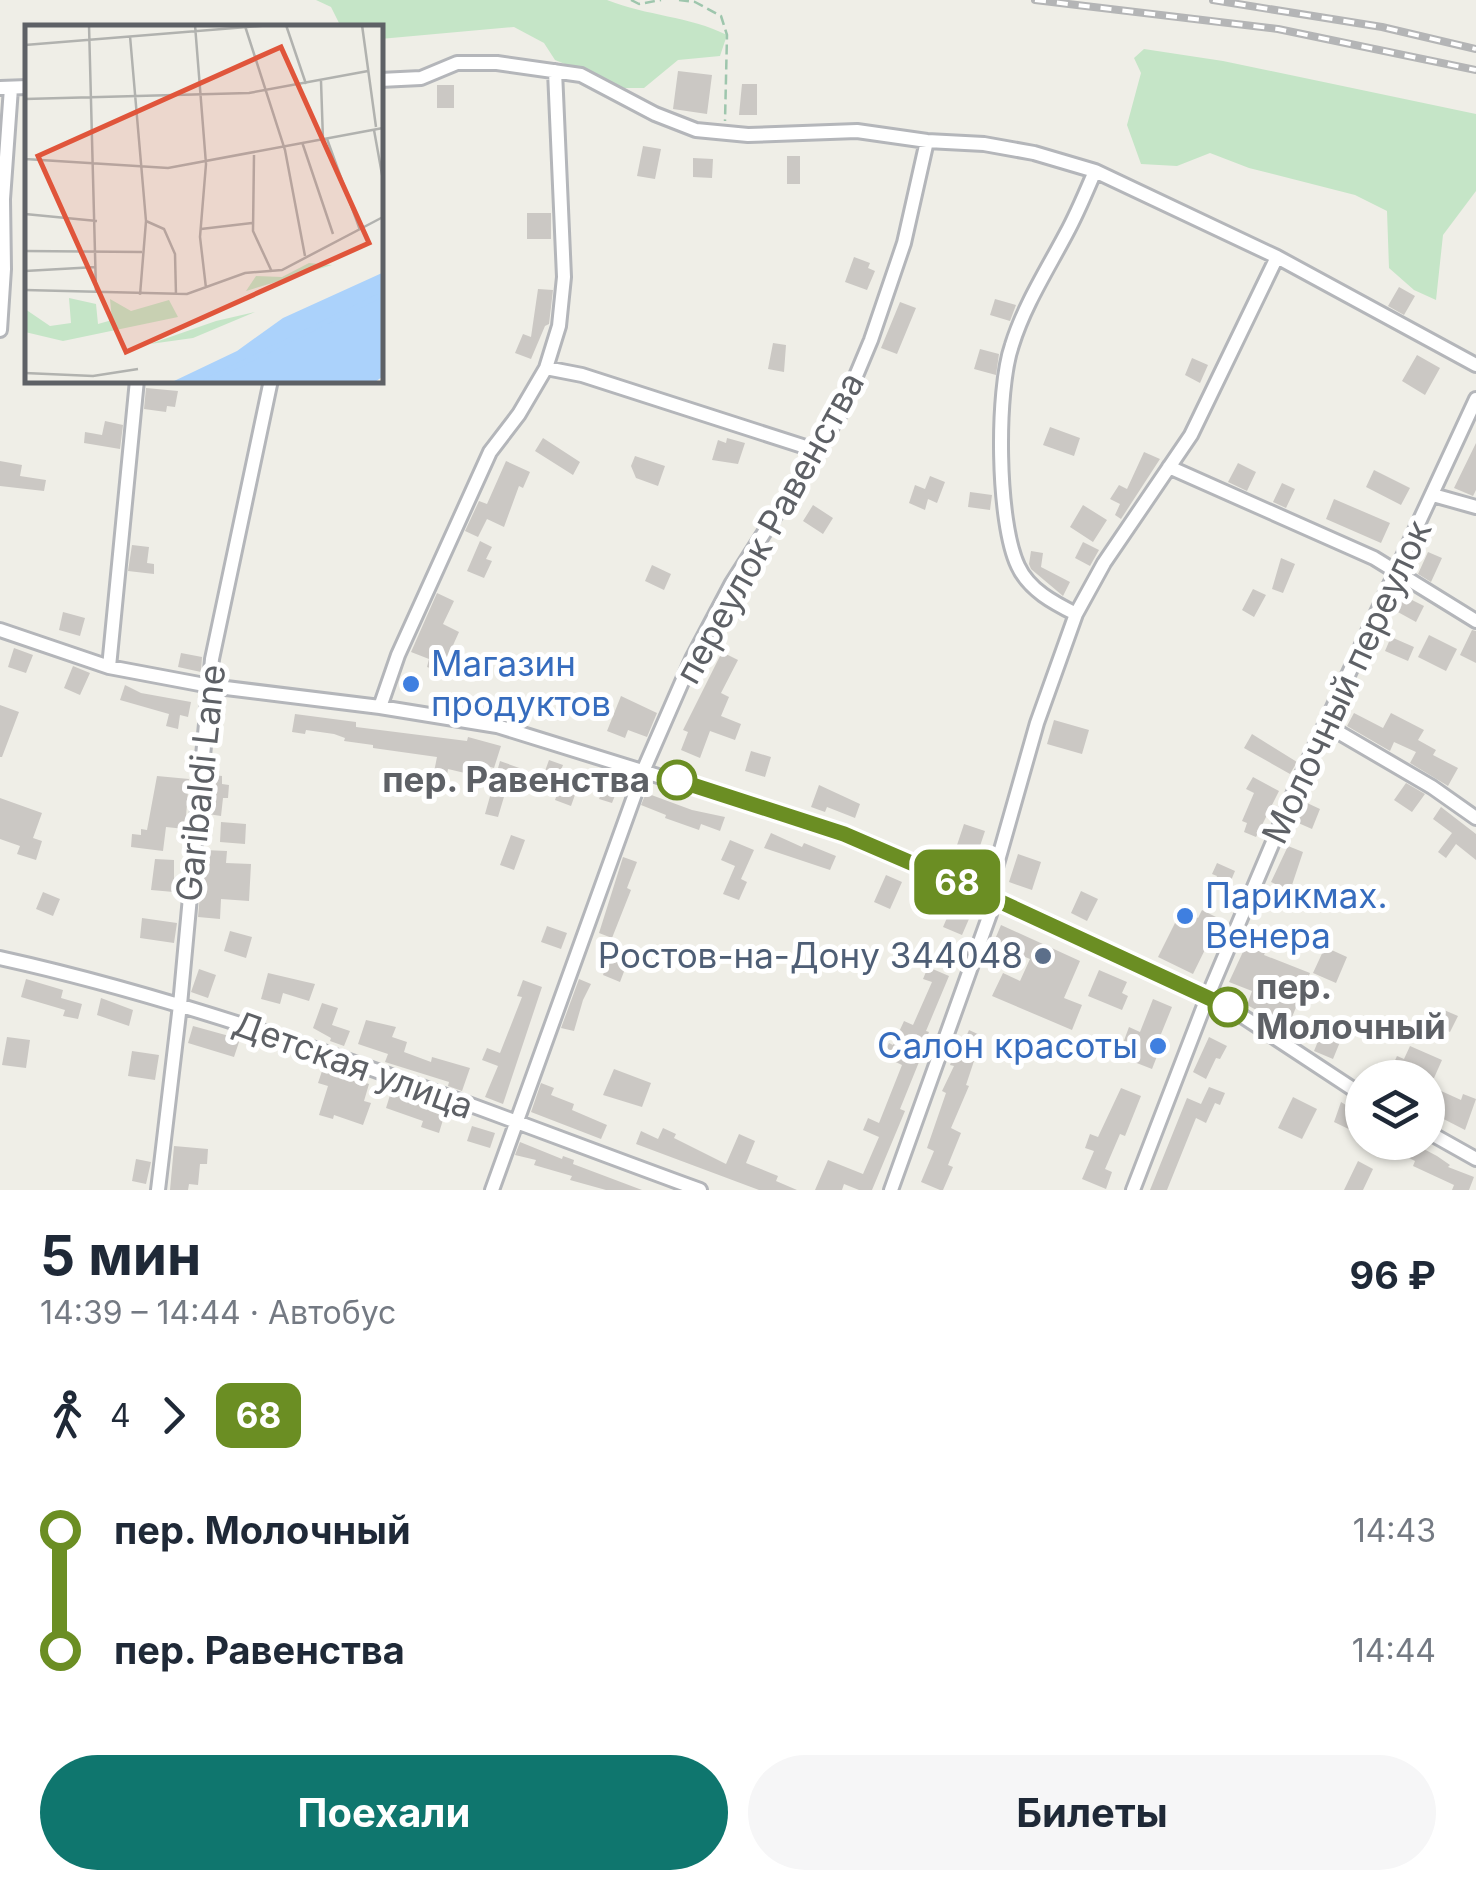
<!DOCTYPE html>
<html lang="ru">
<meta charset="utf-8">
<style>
body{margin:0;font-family:Inter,sans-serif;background:#f6f6f7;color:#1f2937;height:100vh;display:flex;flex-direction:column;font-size:38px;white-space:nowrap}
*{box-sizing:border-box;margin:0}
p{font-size:32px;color:#747a83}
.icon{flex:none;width:55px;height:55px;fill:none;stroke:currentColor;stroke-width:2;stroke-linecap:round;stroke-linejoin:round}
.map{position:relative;height:1190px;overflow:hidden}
.details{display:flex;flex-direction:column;background:#fff;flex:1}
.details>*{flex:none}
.badge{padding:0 20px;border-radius:15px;font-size:35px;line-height:65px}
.fabs{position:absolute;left:1345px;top:1060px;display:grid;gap:20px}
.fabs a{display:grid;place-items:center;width:100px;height:100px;border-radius:50%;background:#fff;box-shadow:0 2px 8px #0004;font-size:50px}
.map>.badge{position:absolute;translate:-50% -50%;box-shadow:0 0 0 5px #fff}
.legs{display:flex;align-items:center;gap:15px;height:110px;padding:0 40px;font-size:32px}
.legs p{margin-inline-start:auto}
.overview{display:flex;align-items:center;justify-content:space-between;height:170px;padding:0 40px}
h1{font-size:55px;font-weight:700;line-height:75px}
.primary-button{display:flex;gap:20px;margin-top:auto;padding:20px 40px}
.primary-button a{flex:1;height:115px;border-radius:60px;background:#0f766e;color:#fff;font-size:40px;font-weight:700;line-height:115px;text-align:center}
.primary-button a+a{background:#f6f6f7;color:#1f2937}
ul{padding:0 40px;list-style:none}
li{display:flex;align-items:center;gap:35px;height:120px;font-size:38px}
li i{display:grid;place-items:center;width:15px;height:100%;margin:0 12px;background:currentColor}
li i::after{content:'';width:25px;height:25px;margin:-12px;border:8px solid;border-radius:50%;background:#fff}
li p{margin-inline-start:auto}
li:first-child i{background:linear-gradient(#0000 50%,currentColor 0)}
li:last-child i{background:linear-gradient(currentColor 50%,#0000 0)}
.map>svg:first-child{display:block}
.green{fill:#c5e5c7}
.building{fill:#cbc8c4}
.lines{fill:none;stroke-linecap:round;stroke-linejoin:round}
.street-casing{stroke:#b4b6ba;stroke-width:18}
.path{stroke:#9ec6ad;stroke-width:2.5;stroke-dasharray:10 5;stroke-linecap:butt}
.street{stroke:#fff;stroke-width:12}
.rail-casing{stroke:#b4b5b6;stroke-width:8}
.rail{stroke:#fff;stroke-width:4;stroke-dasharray:11;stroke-linecap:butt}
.line-1-casing{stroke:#fff;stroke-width:22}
.line-1{stroke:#6b8e23;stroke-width:15}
.shop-dot{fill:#3f7fe0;stroke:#fff;stroke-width:4}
.stop-1-dot{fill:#fff;stroke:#6b8e23;stroke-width:5}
.service-dot{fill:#5c6f8a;stroke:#fff;stroke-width:4}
.labels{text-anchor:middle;stroke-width:10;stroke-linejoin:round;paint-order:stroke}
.street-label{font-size:35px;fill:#5e6166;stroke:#fff}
.shop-label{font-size:35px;fill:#366cbe;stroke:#fff;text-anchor:start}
.stop-label{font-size:35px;font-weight:bold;fill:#5e6166;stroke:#fff;text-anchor:end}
.service-label{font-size:35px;fill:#4e5e75;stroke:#fff;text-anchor:end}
.inset-river{fill:none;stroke:#abd2fb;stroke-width:5}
.inset-road{fill:none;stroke:#b1b2af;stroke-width:2.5}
.view{fill:#e0553b;fill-opacity:0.15;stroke:#e0553b;stroke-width:5}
.inset-edge{fill:none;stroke:#5e6166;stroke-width:5}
</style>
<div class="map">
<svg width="1476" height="1190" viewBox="0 0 1476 1190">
<rect width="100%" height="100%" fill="#efeee7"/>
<!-- green -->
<path class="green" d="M316,0h291c40,16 82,16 120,35l-7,21 -42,4 -34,28h-20l-69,-28 -11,-17 -30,-16 -134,12v-11l-39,-1 -10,-20z
M1144,49l79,12 253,53v77l-33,44 -7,65 -22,-10 -25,-22 -2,-57 -32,-16 -106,-27 -39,-15 -33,13 -36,-2 -14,-39 14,-52 -7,-15z"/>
<!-- building -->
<path class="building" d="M678,71l34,4 -5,39 -34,-5z
M742,84h15v31h-18z
M437,85h17v23h-17z
M643,146l18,3 -6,30 -18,-3z
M787,156h13v28h-13z
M693,158l20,1 -1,19 -19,-1z
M527,213h24v26h-24z
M854,257l16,6 -2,5 7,3 -8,19 -22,-8z
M1399,287l16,9 -11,19 -16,-9z
M538,289l15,1 -4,34 -4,2 -14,33 -16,-6 8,-19 8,3z
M995,299l21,6 -6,16 -20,-6z
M900,302l16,6 -19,46 -16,-6z
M773,343l13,2 -2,27 -16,-3z
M980,349l19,5 -3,21 -22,-6z
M1417,355l23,13 -15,27 -23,-14z
M1192,358l16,7 -8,18 -15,-8z
M146,388l32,3 -3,16 -8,-1 -1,6 -22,-3z
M105,421l18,4 -3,24 -36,-6 1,-11 17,3z
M1050,427l30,11 -6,18 -31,-11z
M543,438l37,24 -7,13 -38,-24z
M727,438l18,5 -7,21 -26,-4 6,-20 8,3z
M1476,443v47l-3,6 -19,-8z
M1144,452l16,7 -39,60 -6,-4 5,-11 -10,-5 9,-14 8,4z
M635,456l30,10 -7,20 -22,-8 -5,-12z
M0,461l22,4 -2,11 26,4 -2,11 -44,-5z
M506,461l24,11 -7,16 -4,-2 -15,41 -17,-8 -9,18 -13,-6 14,-30 8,3z
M1238,463l18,9 -9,19 -19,-9z
M1374,470l36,18 -9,17 -35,-18z
M930,476l15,6 -8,21 -9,-4 -3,11 -16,-7 6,-18 10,4z
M1282,483l13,6 -9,19 -13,-6z
M970,492l22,3 -2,15 -22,-3z
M1334,499l56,24 -9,20 -55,-24z
M813,505l20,13 -10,16 -20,-13z
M1083,505l24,15 -14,22 -23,-15z
M480,541l12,6 -6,12 6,2 -8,17 -17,-7z
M1083,542l16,8 -9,16 -15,-8z
M132,545l17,2 -2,16 7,1v10l-26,-3z
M1031,551l12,2 -2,14 29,15 -7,14 -32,-27 -2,-5z
M1428,552l14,6 -11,24 -13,-8z
M1281,558l14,6 -12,29 -11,-4z
M652,565l19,9 -7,16 -19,-9z
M1253,589l13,6 -12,22 -12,-7z
M437,593l17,8 -11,23 16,8 -18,40 -14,-5 2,-8 -18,-7z
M1404,596l20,10 -8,16 -20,-11z
M63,612l22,6 -5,18 -21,-6z
M1472,630l4,1v32l-16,-8z
M1429,635l28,14 -11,22 -28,-14z
M1391,637l23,10 -6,14 -23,-10z
M14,648l19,7 -7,18 -18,-6z
M722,652l16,8 -17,33 8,4 -8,19 20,8 -6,16 -25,-9 -10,27 -19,-8 7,-18 -5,-2z
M181,653l21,4 -1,15 -23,-5z
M73,666l17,7 -10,22 -16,-7z
M125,685l16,8 50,9 -3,15 -8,-2 -2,14 -12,-3 3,-12 -49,-14z
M621,696l36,17 -10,24 -19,-7 -3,8 -18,-7z
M0,705l19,7 -17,45h-2z
M1354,713l29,15 8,-15 33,17 -6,10 18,10 -3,5 25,13 -10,18 -38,-23 6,-11 -22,-10 -4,9 -43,-25z
M295,714l61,8v5l111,14 1,-4 33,9 -7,22 -22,-6 -3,12 -21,-5 -1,6 -13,-3 3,-15 -64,-9v-3l-29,-4 1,-3 -11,-4 -28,-4 -1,4 -13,-2z
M1054,720l35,10 -7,24 -35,-10z
M1252,734l45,28 -7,12 -46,-26z
M751,751l20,6 -6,20 -20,-6z
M549,760l14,5 -2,5 20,8 -10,28 -16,-6 4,-11 -18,-7z
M500,761l25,9 -5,14 -11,-4 -11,37 -13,-3z
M213,775l9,1v8l7,1 -1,13h-5l-2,18 -13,-2z
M157,776l32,3 -4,50 -19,-2 -3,24 -32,-4 1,-13 9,1v-6l6,1z
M601,776l19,7 -8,20 -13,-4 3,-7 -7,-2z
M1253,777l26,14 -23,46 -12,-5 3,-9 -5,-2 12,-28 -8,-4z
M1406,783l19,11 -13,18 -18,-12z
M819,785l41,19 -5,14 -28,-11 -2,5 -14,-5z
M646,793l46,17 33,7 -5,14 -19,-7 -2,6 -34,-12 1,-3 -25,-10z
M0,798l42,15 -9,25 9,3 -6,19 -19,-6 3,-8 -20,-7z
M1305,802l15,7 -8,20 -16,-7z
M1441,807l35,27v26l-20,-16 -10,14 -8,-6 14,-19 -19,-14z
M221,822l25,2 -1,20 -25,-2z
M964,824l21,7 -8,24 -21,-7z
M771,833l31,14 2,-4 32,13 -6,14 -66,-22z
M511,835l14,5 -11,30 -14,-5z
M730,840l24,10 -13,29 6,3 -8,18 -16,-6 12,-28 -14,-6z
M1288,846l15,6 -13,39 -19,-9z
M204,850l23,1 -1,12 25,1 -2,37 -28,-2 -1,20 -22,-2z
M1018,854l23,8 -9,28 -23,-8z
M623,857l14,5 -10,26 4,2 -19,48 -13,-5z
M155,859l19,1v32l-23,-2z
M1217,863l18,8 -8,19 -13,-6 3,-8 -5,-2z
M886,875l16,7 -12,27 -16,-7z
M1081,891l17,8 -11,22 -16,-8z
M43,892l17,7 -7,17 -17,-7z
M953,904l19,8 -10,23 -19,-8z
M1182,909l16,9 4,-8 18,9 -27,55 -35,-17z
M142,918l35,5 -3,20 -34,-5z
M1001,925l79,36 -16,37 18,7 -10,25 -80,-34 11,-23 17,8 10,-22 -37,-15z
M547,926l20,7 -6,16 -20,-7z
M1254,928l18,8 -8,19 46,18 -22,54 -41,-22 5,-14 -23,-9z
M230,931l22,6 -6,21 -22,-7z
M1325,947l22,10 -11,26 -23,-10z
M610,955l18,6 -8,21 -17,-7z
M928,967l21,9 -23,55 3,1 -10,24 2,1 -21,52 5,2 -33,79h-13l-15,-6 -2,6h-27l13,-30 35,14 16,-37 -16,-7 5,-12 11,5 23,-58 -19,-9 6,-13 4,2 11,-24 9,4 19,-43 -9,-3z
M199,969l17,6 -8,23 -17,-6z
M1099,970l28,12 -5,11 6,3 -6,14 -34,-14z
M268,973l47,11 -6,17 -26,-8 -3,11 -19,-5z
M26,979l37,11 -2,8 21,6 -4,15 -15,-3 2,-6 -44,-13z
M579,979l12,5 -8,16 -9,31 -13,-3z
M523,980l19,7 -39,117 -18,-7 13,-31 -16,-6 5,-12 13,5 22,-56 -5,-1z
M101,998l32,12 -4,16 -32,-11z
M1153,999l19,8 -13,32 4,2 -11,28 -23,-9 4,-9 -11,-5 7,-19 11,5z
M322,1003l16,5 -6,17 18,6 -6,15 -14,-5 1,-3 -18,-10z
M1437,1007l21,9 -8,16 -20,-9z
M366,1020l30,7 -4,10 15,5 -3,10 27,10 1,-5 38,11 -8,23 -14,-5 1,-4 -64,-20 3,-8 -30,-10z
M193,1026l47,13 -6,18 -46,-14z
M969,1030l13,6 -10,24 2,1 -8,24 3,1 -18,42 10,5 -13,32 5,2 -10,23h-3l-19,-8 13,-31 -7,-3 19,-55 -4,-2 12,-25 -4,-1 4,-11 4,1z
M1321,1034l19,8 -7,17 -19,-8z
M7,1037l23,3 -4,28 -24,-3z
M1209,1037l18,9 -7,13 -4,-1 -10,21 -13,-7z
M1410,1046l32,14 -8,18h-64l7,-15 14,6 6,-13 7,3z
M132,1051l27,4 -4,25 -27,-4z
M323,1068l46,16 -5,17 7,2 -8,22 -29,-10 -1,4 -14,-4 9,-29 -10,-3z
M614,1069l37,14 -9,24 -39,-12z
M541,1083l13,5 -3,7 23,9 -2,6 35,15 -6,14 -70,-27z
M1428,1085l33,15 2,-6 13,5 -11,31 -37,-19z
M1209,1087l16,6 -5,12 -5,-2 -9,20 -10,-5 -29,72h-17l37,-92 14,6z
M1121,1088l20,8 -16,40 -5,-2 -15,35 7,3 -6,17 -24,-10 12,-28 -9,-3 5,-14 8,3z
M391,1092l54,21 -6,20 -18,-6 2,-6 -37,-13z
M1293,1097l24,12 -15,30 -24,-11z
M1341,1102l21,13 -3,19 -25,-12z
M472,1126l23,7 -5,15 -23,-7z
M663,1128l13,6 -2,4 52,26 13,-30 16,7 -9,22 32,13 -2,5 21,9h-38l-123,-46 5,-13 17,8z
M520,1142l42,17 1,-3 11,4 -1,4 69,26h-36l-36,-10 2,-4 -38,-11 2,-5 -21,-5z
M1377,1142h35l6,4 19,10 13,9 -2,2 26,10 -5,13h-17l2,-5 -41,-19 2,-5z
M174,1146l34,3 -1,15h-7l-2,21 -9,-1 -1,6h-18z
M136,1159l15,3 -5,22 -14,-3z
M1358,1161l15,8 -10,21h-19z"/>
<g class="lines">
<!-- street casing -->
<g class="street-casing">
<path id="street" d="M380,80l41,-2 36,-15h40l84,12 74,39 41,16 52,5 109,-4 70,10 57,3 50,9 61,18 182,86 199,108
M0,88l28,-1
M0,330l4,-61 -1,-70 8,-111
M546,368l36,7 236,76
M1169,467l205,91 102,63
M1433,495l43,12
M1076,614c-22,-11 -47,-24 -58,-48 -21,-44 -22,-175 -6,-221 12,-39 35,-75 54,-111 11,-20 20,-42 29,-63
M0,630l109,37 101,19 170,21 117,19 348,108 144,62 241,112 132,87
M109,667l28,-287
M380,707l18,-52 92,-203 29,-38 27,-46 13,-42 5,-49 -9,-206
M1326,725l106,62 44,31
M0,958c240,53 469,148 700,232
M1428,1132l48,27
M158,1190l22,-185 32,-346 59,-279
M492,1190l152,-421 48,-110 40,-76 108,-169 31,-74 33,-97 23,-102
M891,1190l99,-276 -1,-18 4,-18 44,-155 39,-109 28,-51 87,-128 86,-178
M1133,1190l74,-192 91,-215 178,-384"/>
</g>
<!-- path -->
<path class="path" d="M631,0l8,4 22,-4
M679,0l16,2 26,14 6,19 -2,86"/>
<!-- street -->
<use href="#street" class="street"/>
<!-- rail casing -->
<g class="rail-casing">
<path id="rail" d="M1035,0l243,29 198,41
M1213,0l169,27 94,22"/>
</g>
<!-- rail -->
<use href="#rail" class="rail"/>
</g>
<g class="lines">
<!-- line-1 casing -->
<g class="line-1-casing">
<path id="line-1" d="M677,780l167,54 144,62 240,111"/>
</g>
<!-- line-1 -->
<use href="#line-1" class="line-1"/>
</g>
<!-- markers -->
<g class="shop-dot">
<circle cx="411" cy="684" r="10"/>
<circle cx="1185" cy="916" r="10"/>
<circle cx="1158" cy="1046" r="10"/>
</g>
<g class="stop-1-dot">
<circle cx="677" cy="780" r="18"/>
<circle cx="1228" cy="1007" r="18"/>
</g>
<circle class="service-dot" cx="1043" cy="956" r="10"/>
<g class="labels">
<!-- street labels -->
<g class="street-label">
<text transform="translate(770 528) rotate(-61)" y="12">переулок Равенства</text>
<text transform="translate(1347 682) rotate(-65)" y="12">Молочный переулок</text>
<text transform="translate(201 783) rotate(-84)" y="12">Garibaldi Lane</text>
<text transform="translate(353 1065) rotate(20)" y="12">Детская улица</text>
</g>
<!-- shop labels -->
<g class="shop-label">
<text x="431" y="676">Магазин<tspan x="431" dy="40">продуктов</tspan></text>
<text x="1205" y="908">Парикмах.<tspan x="1205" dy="40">Венера</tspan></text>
<text x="1138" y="1058" text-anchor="end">Салон красоты</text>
</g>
<!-- stop labels -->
<g class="stop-label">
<text x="650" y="792">пер. Равенства</text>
<text x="1256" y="999" text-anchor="start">пер.<tspan x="1256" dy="40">Молочный</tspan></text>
</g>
<!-- service labels -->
<g class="service-label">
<text x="1023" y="968">Ростов-на-Дону 344048</text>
</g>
</g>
<!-- overview -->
<g transform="translate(25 25)">
<rect width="358" height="358" fill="#efeee7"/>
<path d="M284,238l23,2 -86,26 10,-15 26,1zM44,273l27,6 2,20 14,-4 -2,-21 21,12 38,-11 9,17 -115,24 -38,-9v-23l25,17 21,-3zM230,287l-62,26 -43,6 66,-23z" fill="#c5e5c7"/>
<path d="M357,248v104l-7,5h-203l65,-31 46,-33z" fill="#abd2fb"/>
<path class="inset-river" d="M179,357l179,-88"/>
<path class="inset-road" d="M64,0l7,266M170,0l11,139 -6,73 6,51M261,0l20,59M337,0l14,102M220,1l40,124 20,106M105,11l16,185 -6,74M0,20l246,-20M296,56l2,59M0,74l224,-6 119,-22M349,105l9,50M0,114v88M302,114l33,91M277,117l31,92M229,130l-1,76 19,41M0,134l143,9 215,-40M0,189l72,7M121,196l18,8 11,25 1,41M176,204l51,-6M0,226l117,1M0,246l71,-4M0,265l162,4 58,-21 37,-3 101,-53M0,348l68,3 45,-7"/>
<path class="view" d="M256,22l88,196 -243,109 -88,-196z"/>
<rect width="358" height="358" class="inset-edge"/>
</g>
</svg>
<div class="fabs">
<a><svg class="icon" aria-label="layers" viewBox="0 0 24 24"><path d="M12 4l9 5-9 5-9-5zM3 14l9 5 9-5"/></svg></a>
</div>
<b class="badge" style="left:957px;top:882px;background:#6b8e23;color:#fff">68</b>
</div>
<section class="details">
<div class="overview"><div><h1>5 мин</h1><p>14:39 – 14:44 · Автобус</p></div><b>96 ₽</b></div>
<div class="legs"><svg class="icon" aria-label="walk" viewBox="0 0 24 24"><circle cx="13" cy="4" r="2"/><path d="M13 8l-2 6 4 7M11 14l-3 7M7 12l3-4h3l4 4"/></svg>4<svg class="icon" aria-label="forward" viewBox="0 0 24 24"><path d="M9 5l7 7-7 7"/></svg><b class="badge" style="background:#6b8e23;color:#fff">68</b></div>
<ul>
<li><i style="color:#6b8e23"></i><b>пер. Молочный</b><p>14:43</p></li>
<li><i style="color:#6b8e23"></i><b>пер. Равенства</b><p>14:44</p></li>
</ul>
<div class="primary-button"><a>Поехали</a><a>Билеты</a></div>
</section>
